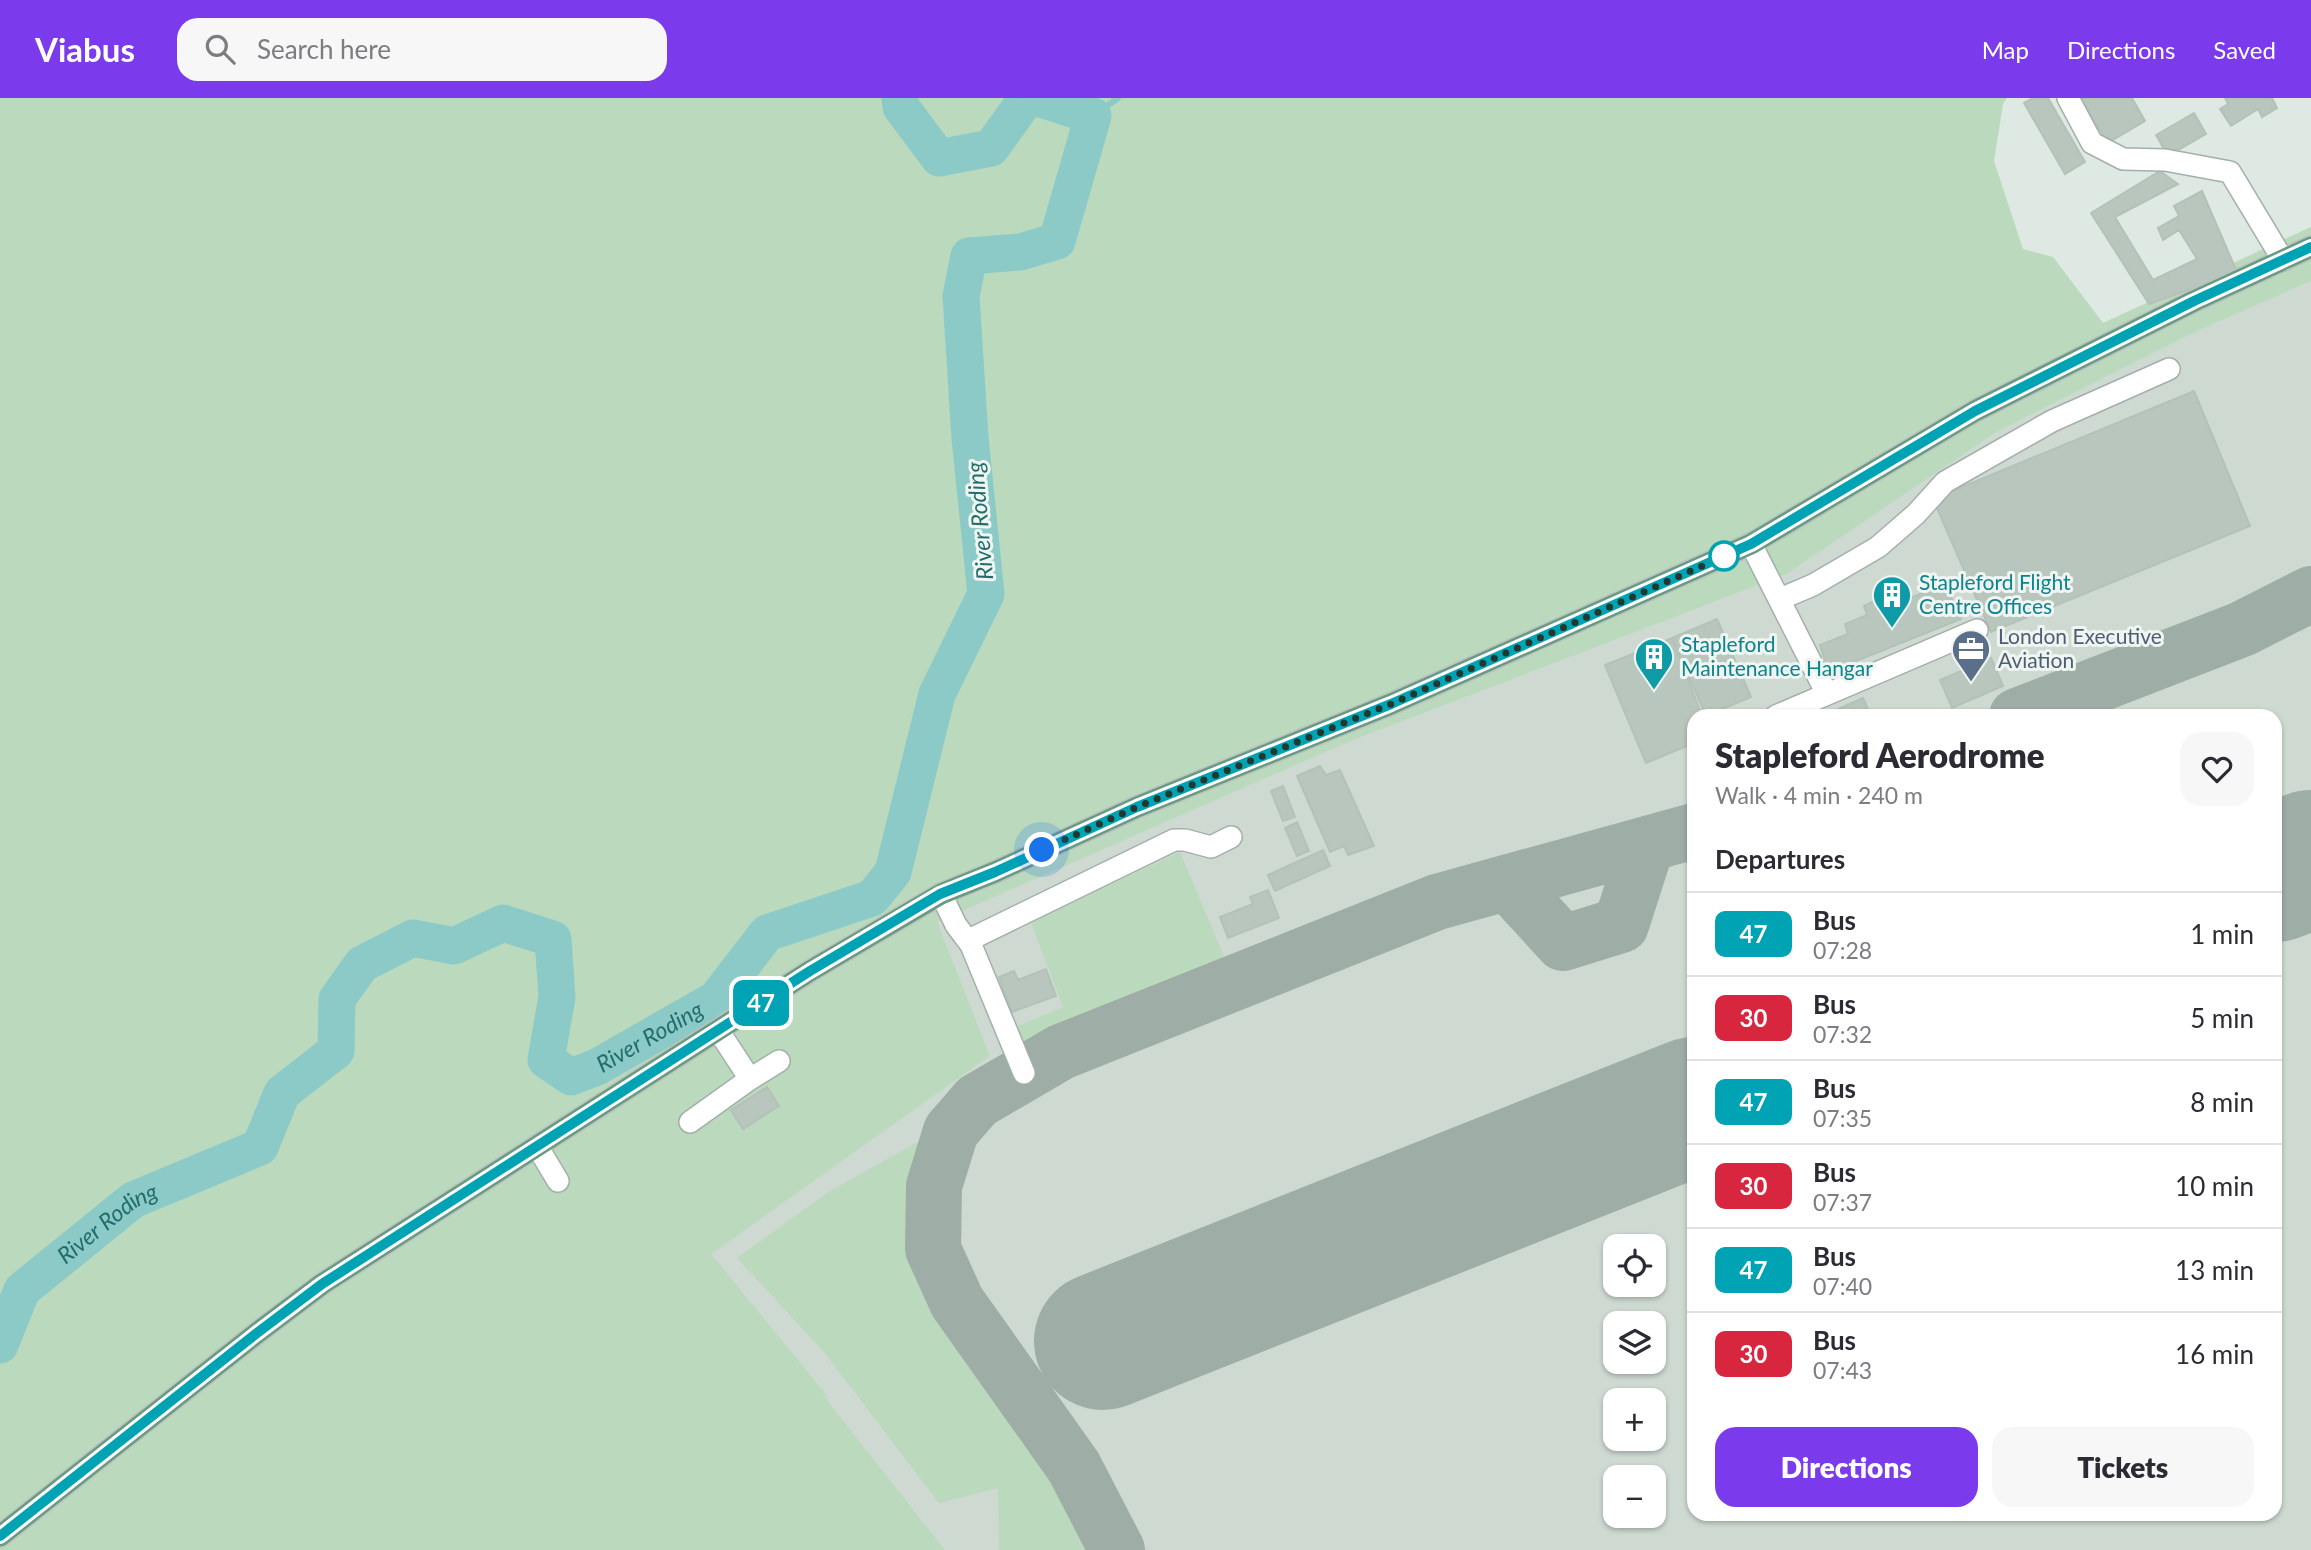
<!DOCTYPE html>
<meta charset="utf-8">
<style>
body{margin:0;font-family:Lato,sans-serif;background:#f7f7f7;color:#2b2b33;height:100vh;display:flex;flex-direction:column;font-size:26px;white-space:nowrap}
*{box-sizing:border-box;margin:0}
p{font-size:23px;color:#7c7c81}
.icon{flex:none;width:38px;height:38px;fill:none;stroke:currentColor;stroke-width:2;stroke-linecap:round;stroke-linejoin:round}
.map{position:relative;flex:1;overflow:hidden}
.side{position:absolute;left:1687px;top:611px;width:595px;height:812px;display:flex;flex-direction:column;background:#fff;border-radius:21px;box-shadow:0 2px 5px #0004}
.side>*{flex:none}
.badge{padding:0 14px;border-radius:10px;font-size:24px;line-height:46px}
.fabs{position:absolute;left:1603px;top:1136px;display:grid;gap:14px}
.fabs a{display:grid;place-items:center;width:63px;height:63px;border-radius:14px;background:#fff;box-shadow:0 2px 5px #0004;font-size:35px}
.you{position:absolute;width:35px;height:35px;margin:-18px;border:5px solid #fff;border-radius:50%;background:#1a73e8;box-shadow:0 0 0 10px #1a73e833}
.map>.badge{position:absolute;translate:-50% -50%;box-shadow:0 0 0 4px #fff}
h2{padding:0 28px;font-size:26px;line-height:63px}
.round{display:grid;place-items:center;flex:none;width:74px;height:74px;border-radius:21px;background:#f7f7f7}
.head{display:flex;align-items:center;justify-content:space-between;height:119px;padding:0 28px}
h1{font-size:33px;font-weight:800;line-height:52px}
.cta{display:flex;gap:14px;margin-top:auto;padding:14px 28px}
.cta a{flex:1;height:80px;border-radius:21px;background:#7c3aed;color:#fff;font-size:28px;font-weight:800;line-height:80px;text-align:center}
.cta a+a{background:#f7f7f7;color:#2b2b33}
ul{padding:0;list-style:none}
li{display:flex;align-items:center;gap:21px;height:84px;padding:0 28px;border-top:2px solid #e1e1e2}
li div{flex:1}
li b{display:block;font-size:26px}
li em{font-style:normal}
li .badge{min-width:77px;font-weight:700;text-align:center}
header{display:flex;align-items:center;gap:42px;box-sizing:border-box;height:98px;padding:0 35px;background:#7c3aed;color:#fff}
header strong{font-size:33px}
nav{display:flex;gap:38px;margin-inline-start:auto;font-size:24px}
.search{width:490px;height:63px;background:#f7f7f7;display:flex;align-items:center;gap:18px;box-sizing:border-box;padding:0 24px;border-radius:21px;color:#7c7c81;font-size:26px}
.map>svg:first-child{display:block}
.built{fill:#ced9d2;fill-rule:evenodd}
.green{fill:#bad9bd}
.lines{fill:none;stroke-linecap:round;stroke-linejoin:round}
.stream{stroke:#8ccac8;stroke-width:6}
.river{stroke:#8ccac8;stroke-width:37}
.taxiway{stroke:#9eaea6;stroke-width:56}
.runway{stroke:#9eaea6;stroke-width:138}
.building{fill:#b8c6be;stroke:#b3c2b9;stroke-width:2}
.minor-casing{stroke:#a3b0a9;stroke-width:24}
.major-casing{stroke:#bdc3c0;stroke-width:24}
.minor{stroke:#fff;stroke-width:21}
.major{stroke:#689b84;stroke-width:21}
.line-casing{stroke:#fff;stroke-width:16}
.line{stroke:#00a3b4;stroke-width:10}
.walk{stroke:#22382e;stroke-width:7;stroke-dasharray:0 12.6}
.stop-dot{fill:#fff;stroke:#00a3b4;stroke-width:3.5}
.labels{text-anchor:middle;stroke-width:6;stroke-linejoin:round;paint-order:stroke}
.culture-label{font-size:21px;fill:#0d838f;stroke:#eff6f1;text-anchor:start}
.service-label{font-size:21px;fill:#4e5e75;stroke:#eff6f1;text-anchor:start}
.water-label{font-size:23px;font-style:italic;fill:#226d6c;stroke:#eff6f1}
</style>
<header>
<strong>Viabus</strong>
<div class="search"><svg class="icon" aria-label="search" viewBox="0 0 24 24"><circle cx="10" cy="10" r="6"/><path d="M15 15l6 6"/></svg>Search here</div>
<nav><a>Map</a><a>Directions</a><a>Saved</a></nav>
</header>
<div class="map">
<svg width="2311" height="1452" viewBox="0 0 2311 1452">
<rect width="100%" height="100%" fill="#dfe9e3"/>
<!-- built -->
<path class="built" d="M2311,183v1269h-1366l-235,-296 280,-198 -54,-134 415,-181 436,-167 208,-141 196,-99zM1694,618h581v798h-581zM1615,1148h39v38h-39zM1615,1225h39v39h-39zM1615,1302h39v38h-39zM1615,1379h39v39h-39z"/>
<!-- green -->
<path class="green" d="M0,0h2007l-4,6 -9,57 29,88 30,8 50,66 208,-96v54l-120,53 -196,99 -208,141 -436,167 -414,181 53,134 -279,198 118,144 -7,-4 123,156h-945z
M1180,754l45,107 -205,85 -7,-16 50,-21 -32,-85z
M936,1034l-24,62 2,57 76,141 56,70 45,68 9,20h-101l-1,-62 -59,15 -115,-151 -87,-94 93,-67z"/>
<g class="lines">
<!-- stream -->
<path class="stream" d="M1093,18l25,-18"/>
<!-- river -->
<g class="river">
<path d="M900,0l1,9 38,51 52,-10 36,-50"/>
<path id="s1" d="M0,1247l22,-55 111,-90 127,-53 22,-54 54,-42 1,-52 25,-35 51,-26 41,8 49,-23 50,16 4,58 -11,63 25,17 26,-10 119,-68 51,-66 105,-35 21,-26 44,-178 49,-100 -16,-156 -9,-142 8,-40 51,-4 37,-11 36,-125 -55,-18"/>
</g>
<!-- taxiway -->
<path class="taxiway" d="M2017,618l225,-87 69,-35
M1508,785l55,60 58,-18 26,-81
M1117,1452l-43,-83 -117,-165 -24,-53 1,-63 17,-55 26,-30 84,-49 376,-150 257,-71"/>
<!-- runway -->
<path class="runway" d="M2275,775l36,-14
M1103,1243l591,-235"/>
</g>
<!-- building -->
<path class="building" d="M2033,0h15l37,64 -20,12 -41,-71z
M2080,0h52l13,23 -37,22z
M2225,0h47l5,10 -15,9 -4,-8 -27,17 -11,-17 8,-5z
M2194,15l12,21 -38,22 -12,-21z
M2160,73l18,13 -63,33 38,63 44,-21 -18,-29 -16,10 -5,-12 21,-12 -5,-10 28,-15 35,81 -88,32 -58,-91z
M2194,293l56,135 -259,106 -58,-133z
M1945,486l16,35 -132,53 -9,-27 28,-11 -3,-10 22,-9 -3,-9 10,-5 4,10z
M1717,521l34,78 -45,19 -34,-78z
M1672,540l30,78h-8v27l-48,20 -41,-98z
M1991,560l12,28 -51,22 -12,-28z
M1863,600l8,18h-49z
M1320,668l6,9 14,-5 34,76 -26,9 -4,-9 -14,6 -33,-76z
M1283,688l12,31 -12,4 -12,-30z
M1297,724l12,29 -12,5 -12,-28z
M1323,752l7,16 -55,25 -7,-16z
M1268,792l11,28 -51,20 -8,-21 33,-13 -3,-7z
M1046,871l10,27 -44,16 -13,-35 15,-6 4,9z
M767,989l12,19 -36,23 -12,-19z"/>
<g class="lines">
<!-- minor casing -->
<g class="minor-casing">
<path id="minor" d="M2068,0l24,45 31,16 42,1 65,12 53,88
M1751,446l76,150
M1780,501l33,-14 65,-38 38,-33 29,-32 107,-61 117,-52
M1776,618l201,-86
M941,796l15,31 15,20
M1024,975l-53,-128 4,-8 199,-97h11l26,7 20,-10
M750,981l29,-18
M690,1024l60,-43 -32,-49
M537,1048l21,35"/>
</g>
<!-- major casing -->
<g class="major-casing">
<path id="major" d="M0,1438l257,-203 65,-49 488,-313 131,-77 54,-22 142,-65 254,-103 360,-160 224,-133 219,-110 117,-54"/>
</g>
<!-- minor -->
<use href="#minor" class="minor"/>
<!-- major -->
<use href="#major" class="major"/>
</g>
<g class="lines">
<!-- line casing -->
<g class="line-casing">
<path id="line" d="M0,1438l257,-203 65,-49 488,-313 130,-77 55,-22 142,-65 254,-103 360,-160 224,-133 219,-110 117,-54"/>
</g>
<!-- line -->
<use href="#line" class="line"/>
<!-- walk -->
<path class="walk" d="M1042,752l95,-43 254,-103 336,-149 -3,1"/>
</g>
<!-- icons -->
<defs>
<g id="building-pin" transform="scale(2.0125)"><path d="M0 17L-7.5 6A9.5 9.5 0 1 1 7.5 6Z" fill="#0f9aa8" stroke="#eff6f1"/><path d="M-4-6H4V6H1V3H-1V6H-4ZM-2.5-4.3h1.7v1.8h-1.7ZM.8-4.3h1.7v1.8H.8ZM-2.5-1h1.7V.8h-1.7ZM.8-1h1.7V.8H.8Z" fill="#fff"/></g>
<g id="office-pin" transform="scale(2.0125)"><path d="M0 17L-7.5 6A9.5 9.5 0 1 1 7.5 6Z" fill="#5c6f8a" stroke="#eff6f1"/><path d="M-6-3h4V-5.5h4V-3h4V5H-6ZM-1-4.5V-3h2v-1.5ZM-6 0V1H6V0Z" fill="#fff"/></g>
</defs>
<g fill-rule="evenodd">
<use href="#building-pin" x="1892" y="497"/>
<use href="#office-pin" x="1971" y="551"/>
<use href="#building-pin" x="1654" y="559"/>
</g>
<!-- markers -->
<circle class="stop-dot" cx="1724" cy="458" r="14"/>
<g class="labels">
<!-- culture labels -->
<g class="culture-label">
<text x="1919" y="492">Stapleford Flight<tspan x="1919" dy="24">Centre Offices</tspan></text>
<text x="1681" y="554">Stapleford<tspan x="1681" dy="24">Maintenance Hangar</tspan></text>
</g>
<!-- service labels -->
<g class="service-label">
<text x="1998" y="546">London Executive<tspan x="1998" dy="24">Aviation</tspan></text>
</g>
<!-- water labels -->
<g class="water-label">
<text transform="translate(980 423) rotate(-95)" y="8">River Roding</text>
<text dy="8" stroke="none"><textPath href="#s1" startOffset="1008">River Roding</textPath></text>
<text dy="8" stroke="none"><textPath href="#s1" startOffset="168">River Roding</textPath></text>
</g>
</g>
</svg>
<div class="fabs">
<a><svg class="icon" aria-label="locate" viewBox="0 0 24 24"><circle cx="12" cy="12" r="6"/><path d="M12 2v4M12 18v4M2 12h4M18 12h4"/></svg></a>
<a><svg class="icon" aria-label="layers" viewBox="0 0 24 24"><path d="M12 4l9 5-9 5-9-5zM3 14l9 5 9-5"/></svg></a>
<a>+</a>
<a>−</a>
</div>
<div class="you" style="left:1042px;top:752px"></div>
<b class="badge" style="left:761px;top:905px;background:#00a3b4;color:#fff">47</b>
<section class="side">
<div class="head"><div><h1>Stapleford Aerodrome</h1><p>Walk · 4 min · 240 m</p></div><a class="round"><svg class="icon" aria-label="heart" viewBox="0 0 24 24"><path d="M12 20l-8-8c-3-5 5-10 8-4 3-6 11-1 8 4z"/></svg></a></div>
<h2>Departures</h2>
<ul>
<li><span class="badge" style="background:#00a3b4;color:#fff">47</span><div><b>Bus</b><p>07:28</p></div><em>1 min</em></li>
<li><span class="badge" style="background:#d7263d;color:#fff">30</span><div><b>Bus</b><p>07:32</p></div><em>5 min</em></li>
<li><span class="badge" style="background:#00a3b4;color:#fff">47</span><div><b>Bus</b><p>07:35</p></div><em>8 min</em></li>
<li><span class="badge" style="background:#d7263d;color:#fff">30</span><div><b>Bus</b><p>07:37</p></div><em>10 min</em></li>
<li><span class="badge" style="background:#00a3b4;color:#fff">47</span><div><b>Bus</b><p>07:40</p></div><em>13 min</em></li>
<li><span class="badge" style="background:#d7263d;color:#fff">30</span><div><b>Bus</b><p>07:43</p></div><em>16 min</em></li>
</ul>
<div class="cta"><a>Directions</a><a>Tickets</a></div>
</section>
</div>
